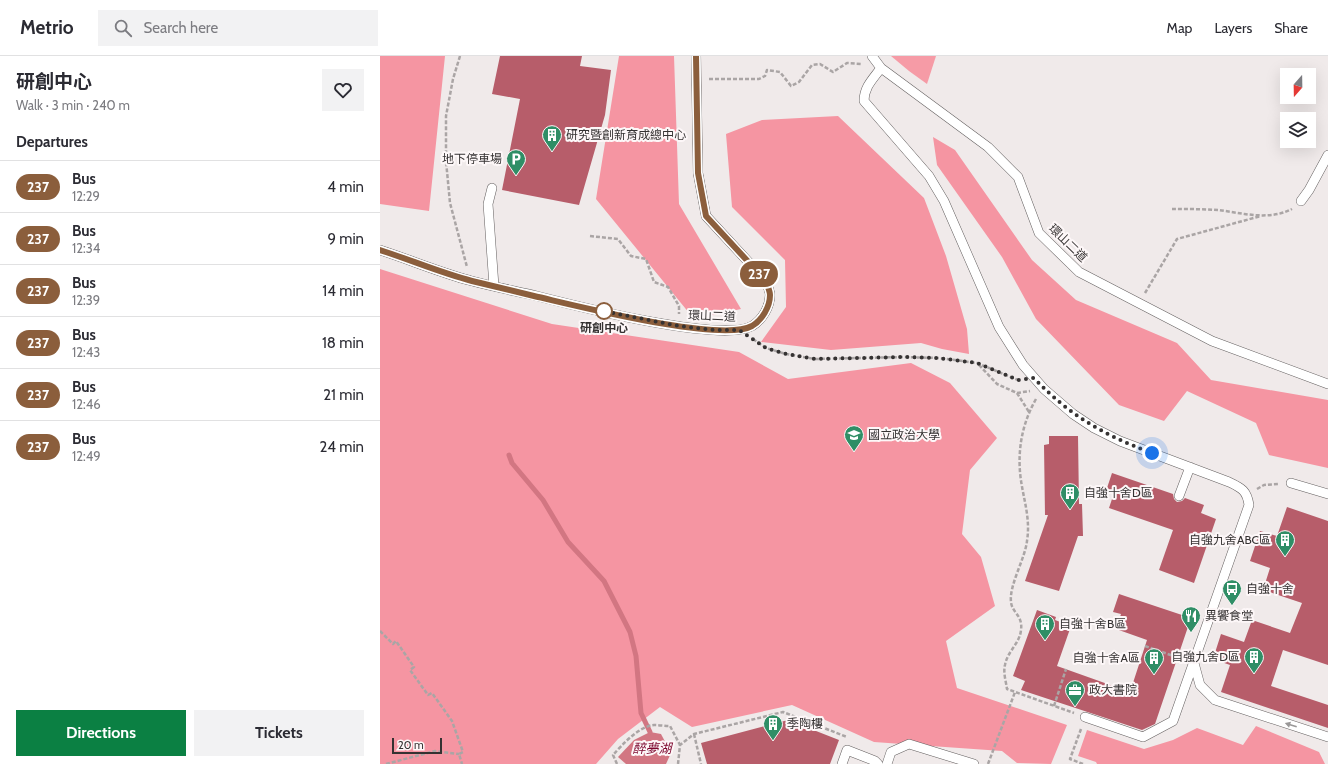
<!DOCTYPE html>
<meta charset="utf-8">
<style>
body{margin:0;font-family:Cabin,"Noto Sans TC",sans-serif;background:#f2f2f3;color:#2b2b33;height:100vh;display:flex;flex-direction:column;font-size:15px;white-space:nowrap}
*{box-sizing:border-box;margin:0}
p{font-size:13px;color:#7c7c81}
.icon{flex:none;width:22px;height:22px;fill:none;stroke:currentColor;stroke-width:2;stroke-linecap:round;stroke-linejoin:round}
.map{position:relative;flex:1;overflow:hidden}
.sheet{display:flex;flex-direction:column;background:#fff;width:380px}
.sheet>*{flex:none}
.badge{padding:0 8px;border-radius:13px;font-size:14px;line-height:26px}
.needle{width:26px;rotate:200deg}
.tools{position:absolute;left:900px;top:12px;display:grid;gap:8px}
.tools a{display:grid;place-items:center;width:36px;height:36px;border-radius:0px;background:#fff;box-shadow:0 4px 16px #0002;font-size:20px}
.scale{position:absolute;left:12px;bottom:10px;width:50px;box-sizing:border-box;padding-left:4px;border:2px solid #353232;border-top:0;font-size:11px;line-height:14px;white-space:nowrap;color:#353232;-webkit-text-stroke:3px #fdf7f8;paint-order:stroke}
.you{position:absolute;width:20px;height:20px;margin:-10px;border:3px solid #fff;border-radius:50%;background:#1a73e8;box-shadow:0 0 0 6px #1a73e833}
.map>.badge{position:absolute;translate:-50% -50%;box-shadow:0 0 0 2px #fff}
h2{padding:0 16px;font-size:15px;line-height:36px}
.round{display:grid;place-items:center;flex:none;width:42px;height:42px;border-radius:0px;background:#f2f2f3}
.overview{display:flex;align-items:center;justify-content:space-between;height:68px;padding:0 16px}
h1{font-size:19px;font-weight:700;line-height:30px}
.action{display:flex;gap:8px;margin-top:auto;padding:8px 16px}
.action a{flex:1;height:46px;border-radius:0px;background:#0b8043;color:#fff;font-size:16px;font-weight:700;line-height:46px;text-align:center}
.action a+a{background:#f2f2f3;color:#2b2b33}
ul{padding:0;list-style:none}
li{display:flex;align-items:center;gap:12px;height:52px;padding:0 16px;border-top:1px solid #e1e1e2}
li div{flex:1}
li b{display:block;font-size:15px}
li em{font-style:normal}
li .badge{min-width:44px;font-weight:700;text-align:center}
header{display:flex;align-items:center;gap:24px;box-sizing:border-box;height:56px;padding:0 20px;background:#fff;border-bottom:1px solid #e1e1e2}
header strong{font-size:19px}
nav{display:flex;gap:22px;margin-inline-start:auto;font-size:14px}
.search{width:280px;height:36px;background:#f2f2f3;display:flex;align-items:center;gap:10px;box-sizing:border-box;padding:0 14px;border-radius:0px;color:#7c7c81;font-size:15px}
main{display:flex;flex:1;min-height:0}
.map>svg:first-child{display:block}
.green{fill:#f69ba6}
.forest{fill:#f595a2}
.water{fill:#d27682}
.lines{fill:none;stroke-linecap:round;stroke-linejoin:round}
.stream{stroke:#d27682;stroke-width:5}
.building{fill:#b75d6a}
.service-casing{stroke:#646060;stroke-width:10}
.path{stroke:#aaa5a5;stroke-width:2.5;stroke-dasharray:4 2;stroke-linecap:butt}
.service{stroke:#fff;stroke-width:9}
.oneway{fill:#9a9898}
.line-casing{stroke:#fff;stroke-width:9}
.line{stroke:#8b5e3c;stroke-width:6}
.walk{stroke:#353232;stroke-width:4;stroke-dasharray:0 7.2}
.stop-dot{fill:#fff;stroke:#8b5e3c;stroke-width:2}
.labels{text-anchor:middle;stroke-width:4;stroke-linejoin:round;paint-order:stroke}
.poi-label{font-size:12px;fill:#353232;stroke:#fdf7f8;text-anchor:start}
.street-label{font-size:12px;fill:#353232;stroke:#fdf7f8}
.stop-label{font-size:12px;font-weight:bold;fill:#353232;stroke:#fdf7f8}
.water-label{font-size:13px;font-style:italic;fill:#7c062d;stroke:#fdf7f8}
</style>
<header>
<strong>Metrio</strong>
<div class="search"><svg class="icon" aria-label="search" viewBox="0 0 24 24"><circle cx="10" cy="10" r="6"/><path d="M15 15l6 6"/></svg>Search here</div>
<nav><a>Map</a><a>Layers</a><a>Share</a></nav>
</header>
<main>
<section class="sheet">
<div class="overview"><div><h1>研創中心</h1><p>Walk · 3 min · 240 m</p></div><a class="round"><svg class="icon" aria-label="heart" viewBox="0 0 24 24"><path d="M12 20l-8-8c-3-5 5-10 8-4 3-6 11-1 8 4z"/></svg></a></div>
<h2>Departures</h2>
<ul>
<li><span class="badge" style="background:#8b5e3c;color:#fff">237</span><div><b>Bus</b><p>12:29</p></div><em>4 min</em></li>
<li><span class="badge" style="background:#8b5e3c;color:#fff">237</span><div><b>Bus</b><p>12:34</p></div><em>9 min</em></li>
<li><span class="badge" style="background:#8b5e3c;color:#fff">237</span><div><b>Bus</b><p>12:39</p></div><em>14 min</em></li>
<li><span class="badge" style="background:#8b5e3c;color:#fff">237</span><div><b>Bus</b><p>12:43</p></div><em>18 min</em></li>
<li><span class="badge" style="background:#8b5e3c;color:#fff">237</span><div><b>Bus</b><p>12:46</p></div><em>21 min</em></li>
<li><span class="badge" style="background:#8b5e3c;color:#fff">237</span><div><b>Bus</b><p>12:49</p></div><em>24 min</em></li>
</ul>
<div class="action"><a>Directions</a><a>Tickets</a></div>
</section>
<div class="map">
<svg width="948" height="708" viewBox="0 0 948 708">
<rect width="100%" height="100%" fill="#f0eaea"/>
<!-- green -->
<path class="green" d="M511,0h45l-9,28 -18,-13z"/>
<!-- forest -->
<path class="forest" d="M0,0h65l-16,155 -49,-7z
M239,0h55l5,148 62,105 -47,10 -98,-120z
M458,60l86,82 22,58 21,73 2,25 -27,-5 -21,-6 -90,7 -70,-8 25,-35 -1,-47 -53,-53 -6,-73 36,-14z
M553,81l22,13 77,110 44,40 101,43 34,37 117,20v68l-59,-13 -13,-32 -69,-32 -23,30 -45,-16 -83,-86 -34,-62 -65,-92z
M0,213l172,55 187,28 49,27 123,-16 39,20 47,55 -27,32 -8,64 19,23 14,49 -49,35 11,47 110,37 -16,39 -34,-1 -15,-12 -128,-9 -82,-37 -100,22 -32,-20 -42,32 -22,25h-216z
M876,670l63,26 6,12h-228l-1,-2 -18,-6 9,-26 57,19 29,-9 24,-12 46,17z"/>
<!-- water -->
<path class="water" d="M270,676l11,2 10,19 -5,11h-40l-8,-7 16,-17z"/>
<g class="lines">
<!-- stream -->
<path class="stream" d="M129,399l3,8 31,37 25,42 36,39 26,51 6,24 5,57 9,19"/>
</g>
<!-- building -->
<path class="building" d="M120,0h82l-2,10 31,4 -6,45 -26,90 -77,-15 18,-91 -28,-5z
M669,380h29l1,68h3l1,32h-5l-19,55 -34,-10 23,-66h-3l-1,-70 5,-1z
M732,417l61,21 1,5 3,3 5,-1 3,-3 19,7 -3,8 15,6 -22,64 -35,-13 14,-40 -64,-22 5,-15 -8,-2z
M907,451l41,14v144l-45,-15 -12,36 57,19v23l-107,-36 9,-27 -17,-6 8,-25 23,8 8,-22 38,13 12,-30 -39,-13 7,-22 -20,-7 10,-30 17,5z
M739,538l72,24 -36,106 -13,6 -121,-40 4,-9 -12,-5 24,-66 19,7 -1,3 16,6 -14,40 73,26 17,-52 -31,-11 5,-15 -8,-2z
M408,664l51,20 -9,24h-123l-6,-21z"/>
<g class="lines">
<!-- service casing -->
<g class="service-casing">
<path id="service" d="M492,0l9,12 107,79 30,30 21,56 40,39 133,69 116,43
M501,12c-8,11 -17,19 -17,33l65,75 15,25 55,126 24,38 21,24 29,25 21,14 26,13 109,41c13,6 18,9 20,23l-76,216 -30,16 -58,-20
M112,132l-4,16 6,82
M921,145l8,-11 19,-35
M0,194c31,10 61,23 92,31 22,6 44,10 65,15 39,10 185,47 215,30 10,-6 18,-19 18,-31 0,-4 -3,-10 -4,-14l-60,-65 -8,-43 -2,-117
M911,427l37,11
M799,440l11,-29
M814,607l6,22 15,15 113,37
M462,708l5,-14 28,11 3,3
M507,708l4,-12 18,-8 65,20"/>
</g>
<!-- path -->
<path class="path" d="M80,0l-7,23 -7,37v45l4,42 17,64
M329,23h50l6,-3 2,-6 13,2 11,14 8,-4 13,-17 8,-1 13,8 14,-9 14,1
M792,153c15,0 31,0 46,1 24,3 51,11 74,-1
M210,180l28,3 13,17 15,3 8,23 14,5 11,19v8
M765,237l32,-54 84,-23
M373,283l13,9 20,6 29,5 88,-2 36,1 38,5 41,17
M599,309l18,19 20,9 12,19
M637,337l13,-2
M656,343c-13,23 -18,47 -16,73 2,24 11,44 7,69 -2,18 -18,44 -16,61 1,11 12,13 10,28 -1,13 -14,22 -16,35 -2,7 1,17 2,24l67,24
M877,433l7,-4 14,-1
M0,575l13,13 3,-3 18,26 -4,3 18,25 4,-2 20,28 11,31 -4,2 3,10
M765,590l37,13
M674,650l12,-37
M701,673l-11,30 13,5
M314,678l7,30
M6,708l49,-13 24,3
M237,708l-4,-9c9,-10 26,-29 41,-30 5,0 11,1 16,1l10,19
M298,708l2,-19 14,-11 89,-22 64,25
M608,708l27,-72"/>
<!-- service -->
<use href="#service" class="service"/>
</g>
<!-- one-way arrows -->
<defs><path id="oneway-solid" d="M-6-.8H1V-3.2L6.5 0L1 3.2V.8H-6Z"/></defs>
<use class="oneway" href="#oneway-solid" transform="translate(911 669) rotate(-162)"/>
<g class="lines">
<!-- line casing -->
<g class="line-casing">
<path id="line" d="M0,194c31,10 61,23 92,31 21,5 42,10 62,15 40,9 187,47 218,30 10,-6 18,-19 18,-31 0,-4 -3,-10 -4,-14l-60,-65 -8,-43 -2,-117"/>
</g>
<!-- line -->
<use href="#line" class="line"/>
<!-- walk -->
<path class="walk" d="M224,255l-6,-1 81,16 35,4h25l27,18 20,6 29,5 88,-2 35,1 39,5 41,17 16,-2c36,38 70,57 118,75"/>
</g>
<!-- icons -->
<defs>
<g id="building-pin" transform="scale(1)"><path d="M0 17L-7.5 6A9.5 9.5 0 1 1 7.5 6Z" fill="#2f8e66" stroke="#fdf7f8"/><path d="M-4-6H4V6H1V3H-1V6H-4ZM-2.5-4.3h1.7v1.8h-1.7ZM.8-4.3h1.7v1.8H.8ZM-2.5-1h1.7V.8h-1.7ZM.8-1h1.7V.8H.8Z" fill="#fff"/></g>
<g id="parking-pin" transform="scale(1)"><path d="M0 17L-7.5 6A9.5 9.5 0 1 1 7.5 6Z" fill="#2f8e66" stroke="#fdf7f8"/><path d="M-3.5-5.5H1a3.5 3.5 0 0 1 0 7H-1V5.5H-3.5ZM-1-3.4V-.6H.8a1.4 1.4 0 0 0 0-2.8Z" fill="#fff"/></g>
<g id="university-pin" transform="scale(1)"><path d="M0 17L-7.5 6A9.5 9.5 0 1 1 7.5 6Z" fill="#2f8e66" stroke="#fdf7f8"/><path d="M0-5L7-2L0 1L-7-2ZM-4 1L0 2.5L4 1V4Q0 6-4 4Z" fill="#fff"/></g>
<g id="bus-pin" transform="scale(1)"><path d="M0 17L-7.5 6A9.5 9.5 0 1 1 7.5 6Z" fill="#2f8e66" stroke="#fdf7f8"/><path d="M-5-6H5V4H4V6H2V4H-2V6H-4V4H-5ZM-3.5-4V0h7V-4ZM-3.5 1.2v1.5H-2V1.2ZM2 1.2v1.5H3.5V1.2Z" fill="#fff"/></g>
<g id="restaurant-pin" transform="scale(1)"><path d="M0 17L-7.5 6A9.5 9.5 0 1 1 7.5 6Z" fill="#2f8e66" stroke="#fdf7f8"/><path d="M-5-6h1v4h1v-4h1v4h1v-4h1v5L-1.5 .5V6h-2V.5L-5-1ZM5-6V6H3V1.5H1.5Q1.5-4 5-6Z" fill="#fff"/></g>
<g id="office-pin" transform="scale(1)"><path d="M0 17L-7.5 6A9.5 9.5 0 1 1 7.5 6Z" fill="#2f8e66" stroke="#fdf7f8"/><path d="M-6-3h4V-5.5h4V-3h4V5H-6ZM-1-4.5V-3h2v-1.5ZM-6 0V1H6V0Z" fill="#fff"/></g>
</defs>
<g fill-rule="evenodd">
<use href="#building-pin" x="172" y="79"/>
<use href="#parking-pin" x="136" y="103"/>
<use href="#university-pin" x="474" y="379"/>
<use href="#building-pin" x="690" y="437"/>
<use href="#building-pin" x="905" y="484"/>
<use href="#bus-pin" x="852" y="533"/>
<use href="#restaurant-pin" x="811" y="560"/>
<use href="#building-pin" x="665" y="568"/>
<use href="#building-pin" x="874" y="601"/>
<use href="#building-pin" x="774" y="602"/>
<use href="#office-pin" x="695" y="634"/>
<use href="#building-pin" x="393" y="668"/>
</g>
<!-- markers -->
<circle class="stop-dot" cx="224" cy="255" r="8"/>
<g class="labels">
<!-- poi labels -->
<g class="poi-label">
<text x="186" y="83">研究暨創新育成總中心</text>
<text x="122" y="107" text-anchor="end">地下停車場</text>
<text x="488" y="383">國立政治大學</text>
<text x="704" y="441">自強十舍D區</text>
<text x="891" y="488" text-anchor="end">自強九舍ABC區</text>
<text x="866" y="537">自強十舍</text>
<text x="825" y="564">異饗食堂</text>
<text x="679" y="572">自強十舍B區</text>
<text x="860" y="605" text-anchor="end">自強九舍D區</text>
<text x="760" y="606" text-anchor="end">自強十舍A區</text>
<text x="709" y="638">政大書院</text>
<text x="407" y="672">季陶樓</text>
</g>
<!-- street labels -->
<g class="street-label">
<text transform="translate(688 187) rotate(44)" y="4">環山二道</text>
<text transform="translate(332 260) rotate(2)" y="4">環山二道</text>
</g>
<!-- stop labels -->
<g class="stop-label">
<text x="224" y="276">研創中心</text>
</g>
<!-- water labels -->
<g class="water-label">
<text x="272" y="697">醉夢湖</text>
</g>
</g>
</svg>
<div class="tools">
<a><svg class="needle" viewBox="-14 -14 28 28"><path d="M0-13l5 13h-10z" fill="#e53935"/><path d="M0 13l5-13h-10z" fill="#7c7c81"/></svg></a>
<a><svg class="icon" aria-label="layers" viewBox="0 0 24 24"><path d="M12 4l9 5-9 5-9-5zM3 14l9 5 9-5"/></svg></a>
</div>
<div class="scale">20 m</div>
<div class="you" style="left:772px;top:397px"></div>
<b class="badge" style="left:379px;top:218px;background:#8b5e3c;color:#fff">237</b>
</div>
</main>
